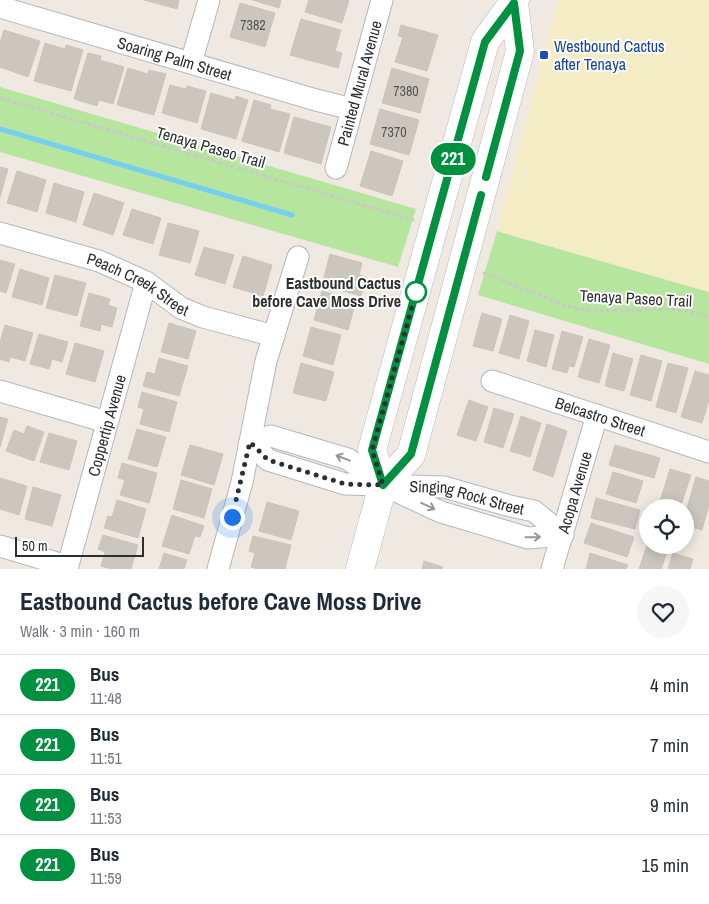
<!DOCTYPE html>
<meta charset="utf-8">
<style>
body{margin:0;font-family:"Archivo Narrow",sans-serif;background:#f6f6f7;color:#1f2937;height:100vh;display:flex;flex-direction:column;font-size:19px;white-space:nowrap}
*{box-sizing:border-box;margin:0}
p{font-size:16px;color:#747a83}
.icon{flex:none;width:28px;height:28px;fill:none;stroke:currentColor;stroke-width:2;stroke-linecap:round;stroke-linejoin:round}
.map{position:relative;height:569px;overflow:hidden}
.drawer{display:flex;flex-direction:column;background:#fff;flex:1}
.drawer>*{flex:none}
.badge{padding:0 10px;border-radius:16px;font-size:18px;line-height:32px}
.tools{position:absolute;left:639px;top:499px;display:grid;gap:10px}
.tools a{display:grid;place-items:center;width:55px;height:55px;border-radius:50%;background:#fff;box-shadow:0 2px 12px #0003;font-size:25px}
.scale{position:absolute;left:15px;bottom:12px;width:129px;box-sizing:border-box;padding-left:5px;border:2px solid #2e2e2e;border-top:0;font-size:14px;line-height:18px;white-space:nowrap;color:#2e2e2e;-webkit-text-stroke:4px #fff;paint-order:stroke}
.you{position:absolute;width:25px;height:25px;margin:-12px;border:4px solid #fff;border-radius:50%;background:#1a73e8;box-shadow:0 0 0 8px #1a73e833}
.map>.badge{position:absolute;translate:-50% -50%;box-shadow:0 0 0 2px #fff}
.round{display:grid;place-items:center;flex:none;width:52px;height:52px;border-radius:26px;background:#f6f6f7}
.head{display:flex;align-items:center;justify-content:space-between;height:85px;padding:0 20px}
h1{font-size:24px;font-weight:800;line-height:38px}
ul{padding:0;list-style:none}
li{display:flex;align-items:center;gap:15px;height:60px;padding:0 20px;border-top:1px solid #e0e1e3}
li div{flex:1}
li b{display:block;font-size:19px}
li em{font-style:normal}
li .badge{min-width:55px;font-weight:700;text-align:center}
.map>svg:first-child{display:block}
.green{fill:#b6e59e}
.sand{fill:#f3ecc5}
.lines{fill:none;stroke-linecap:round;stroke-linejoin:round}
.stream{stroke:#75cff0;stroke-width:5}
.building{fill:#cbc7bf;stroke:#cbc5ba}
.street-casing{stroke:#b4b7c1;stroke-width:23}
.secondary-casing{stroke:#b4b7c1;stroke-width:29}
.path{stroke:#c9c9c9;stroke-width:3;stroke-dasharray:4 2.5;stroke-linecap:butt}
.street{stroke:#fff;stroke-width:21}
.secondary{stroke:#fff;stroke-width:28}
.oneway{stroke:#969696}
.line-casing{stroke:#fff;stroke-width:11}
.line{stroke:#009140;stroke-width:8}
.walk{stroke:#2e2e2e;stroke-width:5;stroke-dasharray:0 9}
.transit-dot{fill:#1a4fb4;stroke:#fff;stroke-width:2}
.stop-dot{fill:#fff;stroke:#009140;stroke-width:2.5}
.labels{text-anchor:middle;stroke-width:4;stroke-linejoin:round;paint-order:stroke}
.number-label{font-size:14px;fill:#555452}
.transit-label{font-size:16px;fill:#164399;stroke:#fff;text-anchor:start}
.street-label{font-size:16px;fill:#2e2e2e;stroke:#fff}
.stop-label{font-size:16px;font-weight:bold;fill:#2e2e2e;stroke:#fff;text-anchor:end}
</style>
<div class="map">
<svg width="709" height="569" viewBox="0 0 709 569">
<rect width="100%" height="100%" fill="#efe9e1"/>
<!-- green -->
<path class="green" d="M0,87l416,122 -18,58 -398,-115z
M497,231l212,61v72l-231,-69z"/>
<!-- sand -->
<path class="sand" d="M558,0h151v292l-212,-61z"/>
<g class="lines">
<!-- stream -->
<path class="stream" d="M0,129l292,86"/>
</g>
<!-- building -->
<path class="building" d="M144,0h35l-2,9z
M252,0h29l-2,8z
M309,0h40l-7,23 -37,-11z
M240,3l35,10 -10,34 -35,-10z
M301,19l40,11 -6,21 7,2 -4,15 -48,-13z
M401,25l37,10 -11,36 -32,-9 8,-25 -5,-1z
M4,30l36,11 -12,36 -28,-10v-24z
M45,43l20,6 1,-4 17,5 -12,41 -37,-10z
M88,53l13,3 -1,4 24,7 -11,37 -14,-4 -2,6 -23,-7z
M128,68l20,6 1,-4 17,4 -12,41 -37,-10z
M392,68l37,11 -9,34 -38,-10z
M170,85l16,4 1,-3 19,5 -9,32 -35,-10z
M211,93l24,7 1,-4 12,4 -12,39 -35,-10z
M254,100l17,5 -1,4 20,5 -11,38 -37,-11z
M380,109l39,11 -10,35 -39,-11z
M294,117l37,10 -10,37 -37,-11z
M371,151l32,10 -11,35 -32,-10z
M0,167l8,2 -8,28z
M17,171l29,9 -9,32 -30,-9z
M54,183l30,9 -8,30 -30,-9z
M94,193l30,10 -11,32 -30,-10z
M132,209l29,9 -8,26 -30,-9z
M168,223l31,8 -9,32 -31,-8z
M204,247l30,8 -9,29 -30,-9z
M330,254l32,9 -3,12 7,2 -5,19 -39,-11z
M243,256l29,9 -9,31 -30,-9z
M0,260l15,4 -9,29 -6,-2z
M20,269l29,9 -7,27 -30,-8z
M55,275l31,8 -9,33 -31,-8z
M322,291l34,10 -8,29 -34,-10z
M89,293l21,6 -2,6 9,3 -5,19 -11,-3 -1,7 -20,-5z
M482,313l20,6 -9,32 -20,-5z
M510,315l19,6 -10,38 -20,-6z
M169,323l27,8 -8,28 -27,-7z
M5,325l28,8 -8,28 -15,-4 -1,5 -9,-3v-17z
M311,327l30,8 -8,30 -30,-9z
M535,330l19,5 -8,32 -19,-6z
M562,331l21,6 -9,30 -5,-1 -2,7 -15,-4z
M39,334l29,8 -6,20 -10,-3 -3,10 -19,-5z
M589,339l21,6 -11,38 -21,-6z
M75,343l29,8 -9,31 -29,-8z
M613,353l20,6 -9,32 -19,-5z
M641,355l21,6 -11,40 -21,-6z
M159,358l29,8 -9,30 -36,-10 4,-14 8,2z
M301,363l33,9 -8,29 -33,-8z
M668,363l20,5 -12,45 -20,-6z
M695,371l14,4v25l-7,23 -21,-6z
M142,392l35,10 -8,30 -29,-8 4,-15 -6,-2z
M469,400l19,7 -12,34 -19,-6z
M494,408l20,6 -11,34 -19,-6z
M521,416l20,7 -11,34 -20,-6z
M0,417l8,2 -8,28z
M547,424l20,7 -14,46 -20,-7z
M27,426l17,6 -10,29 -28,-10 8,-21 10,4z
M137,429l29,8 -9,30 -29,-8z
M49,433l28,8 -8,29 -29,-8z
M190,445l33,9 -9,31 -33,-10z
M615,445l45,13 -6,20 -45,-13z
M122,463l35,10 -8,30 -29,-8 5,-15 -7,-2z
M670,469l21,6 -11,33h-22z
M613,472l30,9 -7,22 -30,-9z
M696,477l13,4v24l-7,25 -17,-5v-10z
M0,478l27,8 -8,29 -19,-6z
M181,480l31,9 -8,29 -31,-9z
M33,487l28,8 -9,31 -27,-7z
M596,498l44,12 -5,19 -44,-11z
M117,500l29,9 -8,29 -34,-10 4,-12 4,1z
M267,502l32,9 -8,29 -32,-9z
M172,515l32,11 -4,11 -5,-1 -6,18 -27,-8z
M591,523l43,14 -7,20 -43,-14z
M103,535l35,10 -7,24h-20l-10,-3 4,-14 -7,-3z
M253,536l38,9 -6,24h-27l-7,-2 4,-14 -6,-2z
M647,545l20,7 -6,17h-22z
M164,553l23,7 -3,9h-25z
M590,553l38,12 -2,4h-40z
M673,553l20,6 -3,10h-22z
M424,561l19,6 -1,2h-20z"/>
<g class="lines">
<!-- street casing -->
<g class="street-casing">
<g id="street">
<path id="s1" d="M0,7l316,93 36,9"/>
<path d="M191,63l18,-63"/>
<path id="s2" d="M336,168l46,-168"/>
<path id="s3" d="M0,233l99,28 47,21 35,26 22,9 71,19"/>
<path id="s4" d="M492,381l217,71"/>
<path d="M0,391l107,31"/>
<path id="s5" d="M563,535l-35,3 -87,-26 -58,-27 -35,-26 -77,-23 -21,6 18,18 77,24 99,3 66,19 24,5 29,24"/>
<path d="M0,546l67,20"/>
<path id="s6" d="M67,569l79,-287"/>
<path d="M218,569l24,-87 24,-121 32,-104"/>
<path id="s7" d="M552,569l45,-154"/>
</g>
</g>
<!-- secondary casing -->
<g class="secondary-casing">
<path id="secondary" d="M383,485l-11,-35 113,-408 30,-42
M360,569l23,-84 28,-30 109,-404 -6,-48"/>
</g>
<!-- path -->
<path class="path" d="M0,98l414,122
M483,273l82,32 15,4 14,2 80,-2 35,7"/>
<!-- street -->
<use href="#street" class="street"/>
<!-- secondary -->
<use href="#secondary" class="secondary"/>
</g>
<!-- one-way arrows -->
<defs><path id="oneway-shaft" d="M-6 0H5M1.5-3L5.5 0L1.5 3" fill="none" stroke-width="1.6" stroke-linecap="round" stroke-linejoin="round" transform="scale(1.25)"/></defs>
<g class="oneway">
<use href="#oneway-shaft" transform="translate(343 458) rotate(-159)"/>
<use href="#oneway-shaft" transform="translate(428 506) rotate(25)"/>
<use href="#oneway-shaft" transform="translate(533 537) rotate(-1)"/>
</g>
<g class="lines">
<!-- line casing -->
<g class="line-casing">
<path id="line" d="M481,195l-70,259 -28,31 -11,-35 113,-408 29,-39 6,48 -34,126"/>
</g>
<!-- line -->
<use href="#line" class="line"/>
<!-- walk -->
<path class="walk" d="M232,517l18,-75 18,18 77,24 38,1 -11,-35 44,-158"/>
</g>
<!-- markers -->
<rect class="transit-dot" x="539" y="50" width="10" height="10" rx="2.5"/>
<circle class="stop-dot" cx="416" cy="292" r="10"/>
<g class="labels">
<!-- number labels -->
<g class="number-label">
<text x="253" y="30">7382</text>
<text x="406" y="96">7380</text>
<text x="394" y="137">7370</text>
</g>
<!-- transit labels -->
<g class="transit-label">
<text x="554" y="52">Westbound Cactus<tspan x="554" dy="18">after Tenaya</tspan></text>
</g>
<!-- street labels -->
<g class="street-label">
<text dy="6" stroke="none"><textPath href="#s1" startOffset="182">Soaring Palm Street</textPath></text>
<text dy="6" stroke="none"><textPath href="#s2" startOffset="88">Painted Mural Avenue</textPath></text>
<text transform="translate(211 147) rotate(16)" y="6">Tenaya Paseo Trail</text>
<text dy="6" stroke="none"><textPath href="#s3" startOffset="148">Peach Creek Street</textPath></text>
<text transform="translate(636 298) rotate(3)" y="6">Tenaya Paseo Trail</text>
<text dy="6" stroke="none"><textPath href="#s4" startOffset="114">Belcastro Street</textPath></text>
<text dy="6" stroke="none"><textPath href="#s6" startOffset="149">Coppertip Avenue</textPath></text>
<text dy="6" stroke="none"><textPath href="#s7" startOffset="80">Acopa Avenue</textPath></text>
<text dy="6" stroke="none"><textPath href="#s5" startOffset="565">Singing Rock Street</textPath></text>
</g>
<!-- stop labels -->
<g class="stop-label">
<text x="401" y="289">Eastbound Cactus<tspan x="401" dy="18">before Cave Moss Drive</tspan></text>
</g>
</g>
</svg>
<div class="tools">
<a><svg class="icon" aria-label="locate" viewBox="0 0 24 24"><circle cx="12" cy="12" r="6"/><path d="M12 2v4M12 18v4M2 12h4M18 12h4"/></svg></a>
</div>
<div class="scale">50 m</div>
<div class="you" style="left:232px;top:517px"></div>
<b class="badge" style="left:453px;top:159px;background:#009140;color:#fff">221</b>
</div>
<section class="drawer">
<div class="head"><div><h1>Eastbound Cactus before Cave Moss Drive</h1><p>Walk · 3 min · 160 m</p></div><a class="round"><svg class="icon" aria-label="heart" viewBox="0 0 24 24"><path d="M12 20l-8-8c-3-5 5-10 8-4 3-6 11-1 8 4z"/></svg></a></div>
<ul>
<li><span class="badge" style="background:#009140;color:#fff">221</span><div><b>Bus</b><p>11:48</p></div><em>4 min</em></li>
<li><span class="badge" style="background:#009140;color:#fff">221</span><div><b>Bus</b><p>11:51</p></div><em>7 min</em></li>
<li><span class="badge" style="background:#009140;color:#fff">221</span><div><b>Bus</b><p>11:53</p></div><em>9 min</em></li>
<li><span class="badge" style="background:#009140;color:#fff">221</span><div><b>Bus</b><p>11:59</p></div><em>15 min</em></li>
</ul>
</section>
